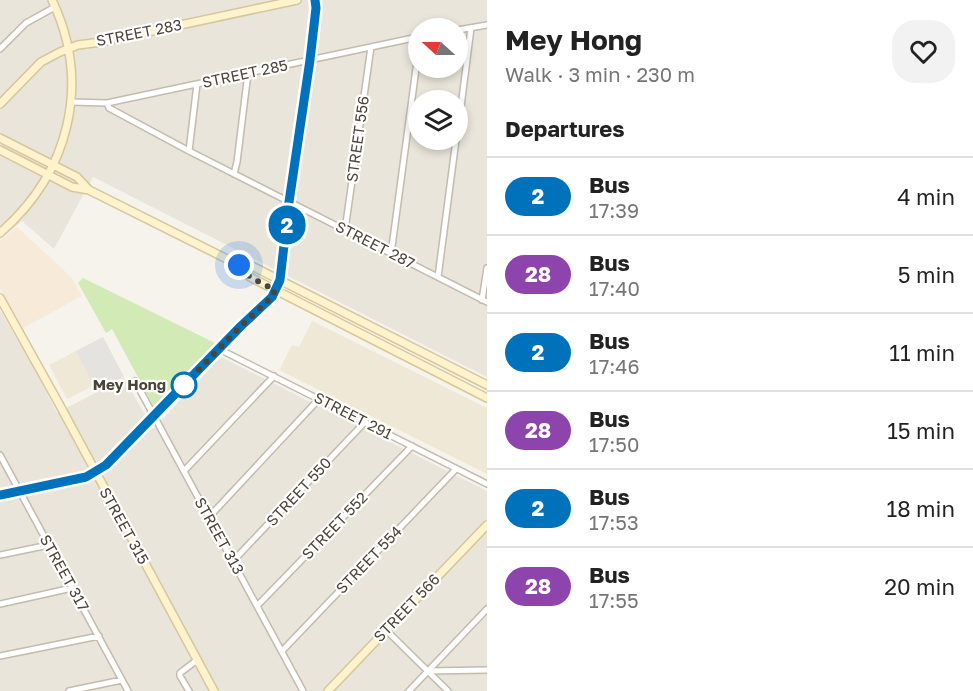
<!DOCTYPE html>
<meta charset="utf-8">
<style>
body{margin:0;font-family:"Golos Text",sans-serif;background:#f2f2f2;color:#222;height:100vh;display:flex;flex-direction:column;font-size:22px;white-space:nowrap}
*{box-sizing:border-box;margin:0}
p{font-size:20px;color:#767676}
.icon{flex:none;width:33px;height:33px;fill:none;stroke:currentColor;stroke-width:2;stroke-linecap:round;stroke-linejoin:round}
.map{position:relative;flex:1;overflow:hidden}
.side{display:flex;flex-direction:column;background:#fff;width:486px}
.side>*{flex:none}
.badge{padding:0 12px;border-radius:20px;font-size:21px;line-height:39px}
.needle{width:39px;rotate:291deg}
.tools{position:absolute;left:408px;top:18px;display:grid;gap:12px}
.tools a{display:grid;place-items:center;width:60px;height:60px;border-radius:50%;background:#fff;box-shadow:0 3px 9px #0003;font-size:30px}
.you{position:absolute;width:30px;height:30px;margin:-15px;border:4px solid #fff;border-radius:50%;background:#1a73e8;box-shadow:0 0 0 9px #1a73e833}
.map>.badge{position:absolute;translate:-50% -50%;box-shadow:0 0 0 3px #fff}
h2{padding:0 18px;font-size:22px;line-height:54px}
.round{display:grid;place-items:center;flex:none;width:63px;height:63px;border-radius:24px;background:#f2f2f2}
.summary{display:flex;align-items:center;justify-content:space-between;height:102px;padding:0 18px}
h1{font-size:28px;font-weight:700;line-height:45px}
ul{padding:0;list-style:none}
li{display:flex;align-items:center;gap:18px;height:78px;padding:0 18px;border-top:2px solid #e0e0e0}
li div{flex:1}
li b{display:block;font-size:22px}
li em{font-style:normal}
li .badge{min-width:66px;font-weight:700;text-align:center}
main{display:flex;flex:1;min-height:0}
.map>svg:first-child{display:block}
.residential{fill:#eae5da;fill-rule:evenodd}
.commercial{fill:#f7ead8}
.education{fill:#efe8d6}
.green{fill:#d2eab5}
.parking{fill:#e5e3e0}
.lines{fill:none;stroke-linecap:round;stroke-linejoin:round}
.street-casing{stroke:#c2bbae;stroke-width:8}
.secondary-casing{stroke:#d6c79b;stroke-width:10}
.street{stroke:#fff;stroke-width:5}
.secondary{stroke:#fff3cd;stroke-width:7}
.line-casing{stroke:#fff;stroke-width:14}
.line{stroke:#0072bc;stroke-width:9}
.walk{stroke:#4b4439;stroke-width:6;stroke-dasharray:0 10.8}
.stop-dot{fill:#fff;stroke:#0072bc;stroke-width:3}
.labels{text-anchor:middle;stroke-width:4.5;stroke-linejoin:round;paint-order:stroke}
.street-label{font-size:15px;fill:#4b4439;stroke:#fff}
.stop-label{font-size:15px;font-weight:bold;fill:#4b4439;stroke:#fff;text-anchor:end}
</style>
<main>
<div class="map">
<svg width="487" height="691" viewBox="0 0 487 691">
<rect width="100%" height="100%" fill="#f6f3ec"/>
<!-- residential -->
<path class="residential" d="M0,0h487v377l-394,-200 -39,72 -32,-28 -22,18zM418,28h40v40h-40zM418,100h40v40h-40z
M0,310l36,62 21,41 67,-35 29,51 68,-72 266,134v200h-487z"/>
<!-- commercial -->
<path class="commercial" d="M17,227l54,50 11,19 -59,32 -23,-40v-47z"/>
<!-- education -->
<path class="education" d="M312,321l175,87v66l-208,-104 13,-25 7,2z
M103,337l21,40 -26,13 -3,-5 -28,14 -18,-34z"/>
<!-- green -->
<path class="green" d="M83,278l132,65 -61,64 -42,-78 -6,4 -28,-50z"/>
<!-- parking -->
<path class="parking" d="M103,337l21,40 -17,8 -3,-5 -10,5 -18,-34z"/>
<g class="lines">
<!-- street casing -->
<g class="street-casing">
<path id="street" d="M458,30l29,-5
M0,49l26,-26 29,-16
M71,102l36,1 311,-66
M107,103l2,5 80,43 298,151
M458,130l13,-102
M189,151l8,-67
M234,174l3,-12 10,-81v-8
M345,230l26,-183
M391,254l27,-200
M438,277l18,-137
M280,280l9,-78 21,-142 6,-52 -1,-8
M482,300l5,-32
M219,349l268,135
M135,381l168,310
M0,455l128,236
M184,471l90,-95
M209,517l110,-118
M0,555l49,-10
M233,561l132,-139
M0,604l72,-16
M257,606l155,-160
M386,630l62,61
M282,651l174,-182
M0,656l99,-20
M427,671l60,-1
M69,691l53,-11
M189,691l-9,-15v-3l17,-13
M409,691l78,-82"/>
</g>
<!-- secondary casing -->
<g class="secondary-casing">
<path id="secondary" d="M0,104l41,-42 19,-10 18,-7 23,-3 196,-42
M0,138l77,39 12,13
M0,150l72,37 17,3 150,75 11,12 237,121
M0,233c69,-60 92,-149 52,-233
M239,265l15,2 233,118
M0,298l58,104 156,289
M0,495l86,-18 20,-12 135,-139 31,-29 8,-17
M328,691l159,-166"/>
</g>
<!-- street -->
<use href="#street" class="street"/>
<!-- secondary -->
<use href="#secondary" class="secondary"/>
</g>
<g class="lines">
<!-- line casing -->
<g class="line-casing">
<path id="line" d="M0,495l86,-18 20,-12 135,-139 31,-29 8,-17 9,-78 21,-142 6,-52 -1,-8"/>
</g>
<!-- line -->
<use href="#line" class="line"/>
<!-- walk -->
<path class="walk" d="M184,385l57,-59 31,-29 3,-7 -25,-13 -11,-12"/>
</g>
<!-- markers -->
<circle class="stop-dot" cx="184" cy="385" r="12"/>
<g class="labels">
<!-- street labels -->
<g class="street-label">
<text transform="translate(139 33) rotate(-11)" y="5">STREET 283</text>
<text transform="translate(245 74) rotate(-12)" y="5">STREET 285</text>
<text transform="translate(358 139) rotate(-82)" y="5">STREET 556</text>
<text transform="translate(375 245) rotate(27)" y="5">STREET 287</text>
<text transform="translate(353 416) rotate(27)" y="5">STREET 291</text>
<text transform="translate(299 492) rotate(-47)" y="5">STREET 550</text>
<text transform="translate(124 526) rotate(61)" y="5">STREET 315</text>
<text transform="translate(335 526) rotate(-46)" y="5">STREET 552</text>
<text transform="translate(219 536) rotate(61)" y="5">STREET 313</text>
<text transform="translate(369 560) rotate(-46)" y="5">STREET 554</text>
<text transform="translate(64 573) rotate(61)" y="5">STREET 317</text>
<text transform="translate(407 608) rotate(-46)" y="5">STREET 566</text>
</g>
<!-- stop labels -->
<g class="stop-label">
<text x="166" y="390">Mey Hong</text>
</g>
</g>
</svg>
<div class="tools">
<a><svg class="needle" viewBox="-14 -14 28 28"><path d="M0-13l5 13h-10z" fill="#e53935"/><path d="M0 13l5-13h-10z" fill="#767676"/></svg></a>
<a><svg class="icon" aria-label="layers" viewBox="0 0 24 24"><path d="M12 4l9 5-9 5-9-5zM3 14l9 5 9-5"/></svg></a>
</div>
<div class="you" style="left:239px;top:265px"></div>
<b class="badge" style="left:287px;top:225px;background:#0072bc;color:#fff">2</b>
</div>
<section class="side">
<div class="summary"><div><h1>Mey Hong</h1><p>Walk · 3 min · 230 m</p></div><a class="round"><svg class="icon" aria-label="heart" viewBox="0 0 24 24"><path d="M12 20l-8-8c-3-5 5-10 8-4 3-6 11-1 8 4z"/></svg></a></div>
<h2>Departures</h2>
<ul>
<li><span class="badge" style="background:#0072bc;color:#fff">2</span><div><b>Bus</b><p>17:39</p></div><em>4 min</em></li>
<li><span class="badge" style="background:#8e44ad;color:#fff">28</span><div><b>Bus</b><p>17:40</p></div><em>5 min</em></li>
<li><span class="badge" style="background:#0072bc;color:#fff">2</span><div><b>Bus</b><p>17:46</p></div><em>11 min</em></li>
<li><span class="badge" style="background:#8e44ad;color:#fff">28</span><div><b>Bus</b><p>17:50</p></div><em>15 min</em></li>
<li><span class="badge" style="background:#0072bc;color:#fff">2</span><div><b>Bus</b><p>17:53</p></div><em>18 min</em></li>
<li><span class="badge" style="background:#8e44ad;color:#fff">28</span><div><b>Bus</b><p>17:55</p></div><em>20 min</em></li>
</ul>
</section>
</main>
